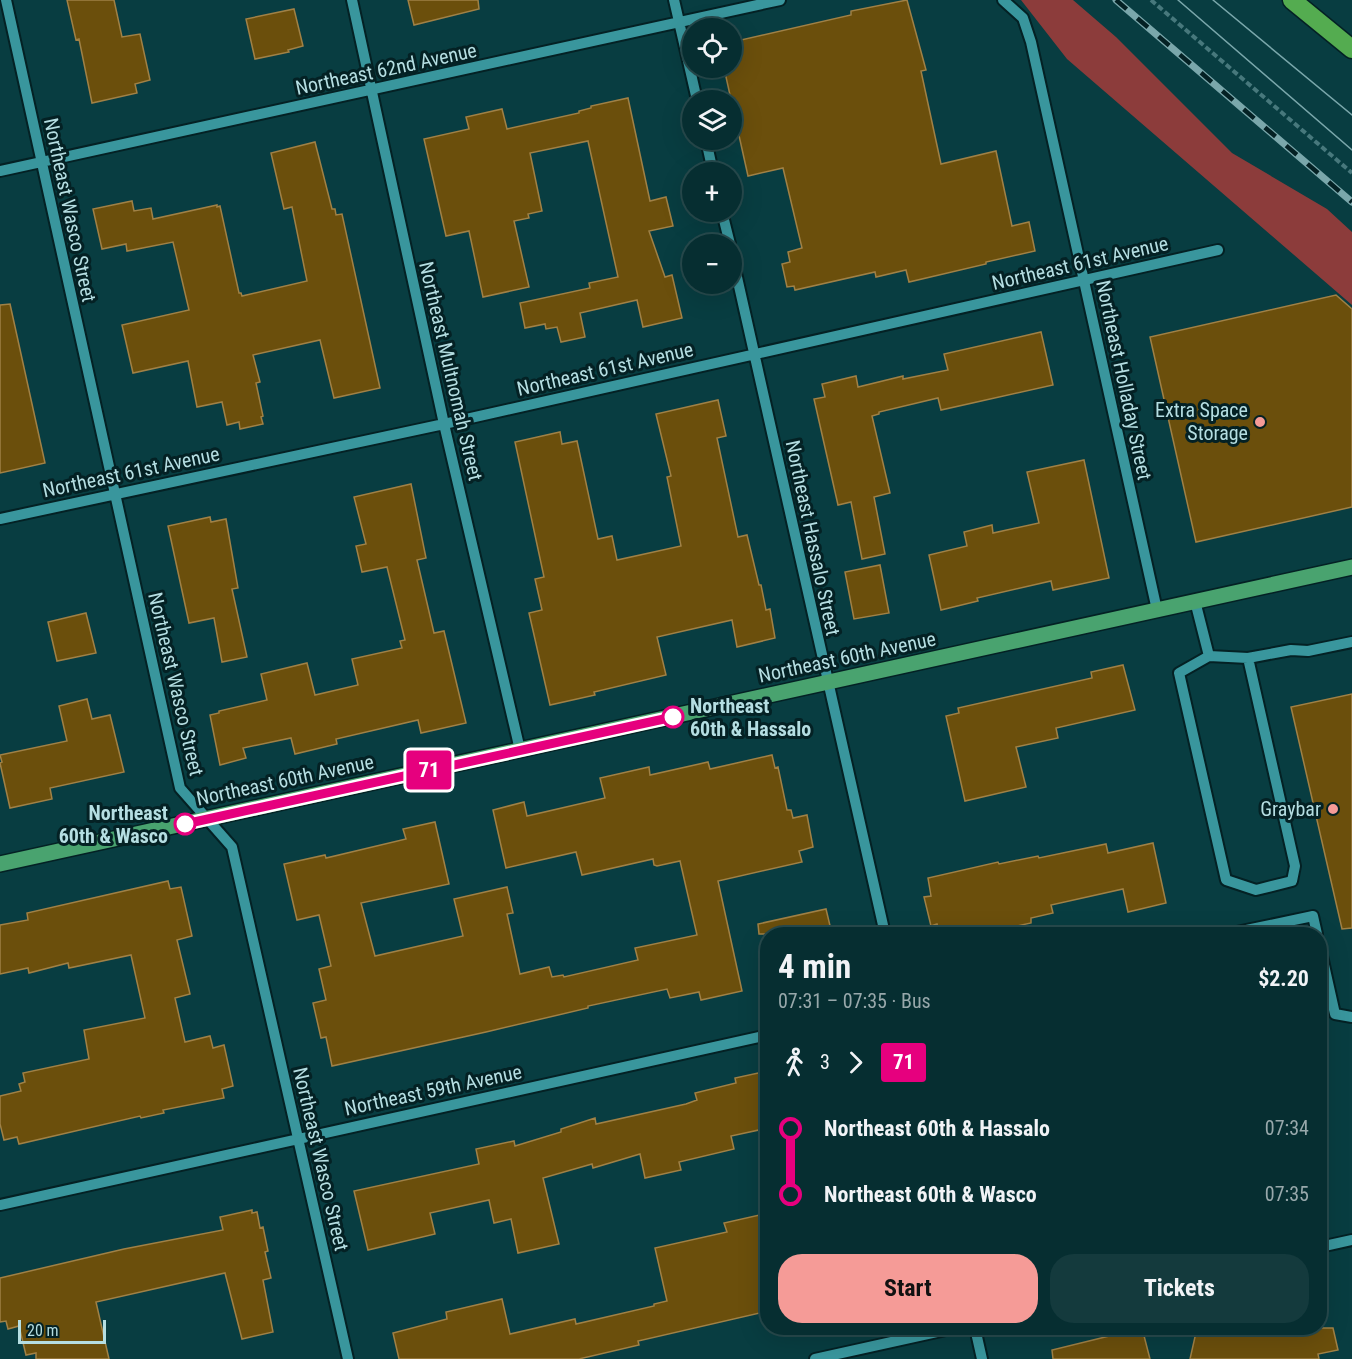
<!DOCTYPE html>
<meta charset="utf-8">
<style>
body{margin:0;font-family:"Roboto Condensed",sans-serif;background:#143a3d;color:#f1f3f6;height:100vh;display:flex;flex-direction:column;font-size:22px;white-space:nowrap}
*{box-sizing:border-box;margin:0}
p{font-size:20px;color:#98a8ab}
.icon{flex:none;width:33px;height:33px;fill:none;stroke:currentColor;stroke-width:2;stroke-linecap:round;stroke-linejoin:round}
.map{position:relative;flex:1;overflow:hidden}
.sheet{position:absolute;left:760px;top:927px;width:567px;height:408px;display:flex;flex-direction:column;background:#062e31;border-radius:24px;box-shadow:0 6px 24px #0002,0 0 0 2px #274a4d}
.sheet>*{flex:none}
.badge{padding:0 12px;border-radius:4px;font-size:21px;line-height:39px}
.fabs{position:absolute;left:682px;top:18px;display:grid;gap:12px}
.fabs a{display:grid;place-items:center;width:60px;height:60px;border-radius:50%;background:#062e31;box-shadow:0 6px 24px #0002,0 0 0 2px #274a4d;font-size:30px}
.scale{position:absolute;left:18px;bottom:15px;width:88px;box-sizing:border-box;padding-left:6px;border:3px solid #b5dee2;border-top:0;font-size:16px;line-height:21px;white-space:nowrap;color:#b5dee2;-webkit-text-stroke:4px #042124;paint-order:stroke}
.map>.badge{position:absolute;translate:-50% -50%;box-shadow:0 0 0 3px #fff}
.legs{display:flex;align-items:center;gap:9px;height:66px;padding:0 18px;font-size:20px}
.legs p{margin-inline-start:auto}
.head{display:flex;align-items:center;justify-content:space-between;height:102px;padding:0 18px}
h1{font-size:33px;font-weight:700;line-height:45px}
.cta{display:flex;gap:12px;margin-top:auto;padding:12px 18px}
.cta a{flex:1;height:69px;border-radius:24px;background:#f59b97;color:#111;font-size:24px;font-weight:700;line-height:69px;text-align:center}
.cta a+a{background:#143a3d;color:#f1f3f6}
ul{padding:0 18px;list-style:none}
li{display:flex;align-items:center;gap:21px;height:66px;font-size:22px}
li i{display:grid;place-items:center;width:9px;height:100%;margin:0 8px;background:currentColor}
li i::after{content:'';width:15px;height:15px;margin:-8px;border:4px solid;border-radius:50%;background:#062e31}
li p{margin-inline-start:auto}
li:first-child i{background:linear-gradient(#0000 50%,currentColor 0)}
li:last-child i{background:linear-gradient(currentColor 50%,#0000 0)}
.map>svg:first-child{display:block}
.green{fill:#8c3c3b}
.building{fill:#6b4f0c;stroke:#a08146;stroke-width:1.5}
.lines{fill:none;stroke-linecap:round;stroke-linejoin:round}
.minor-casing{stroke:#042124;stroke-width:14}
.major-casing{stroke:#042124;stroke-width:18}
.highway-casing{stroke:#042124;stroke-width:21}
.path{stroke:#47787c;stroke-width:4;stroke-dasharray:6 3;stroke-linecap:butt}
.minor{stroke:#39969d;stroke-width:10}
.major{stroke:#49a36f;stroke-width:15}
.highway{stroke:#54ac50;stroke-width:18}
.tram{stroke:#7aa7ab;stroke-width:1.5}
.rail-casing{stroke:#7aa7ab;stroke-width:7}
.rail{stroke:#042124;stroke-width:4.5;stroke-dasharray:14;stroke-linecap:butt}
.line-1-casing{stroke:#fff;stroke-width:14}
.line-1{stroke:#e6007e;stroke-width:9}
.poi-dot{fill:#f59b97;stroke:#042124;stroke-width:2}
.stop-1-dot{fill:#fff;stroke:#e6007e;stroke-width:3}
.labels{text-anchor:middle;stroke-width:6;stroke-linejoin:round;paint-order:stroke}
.street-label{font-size:20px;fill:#b5dee2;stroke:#042124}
.poi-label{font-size:20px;fill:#b5dee2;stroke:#042124;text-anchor:end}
.stop-label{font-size:20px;font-weight:bold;fill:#b5dee2;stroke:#042124;text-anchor:start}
</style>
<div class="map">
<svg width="1352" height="1359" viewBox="0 0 1352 1359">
<rect width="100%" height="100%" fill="#083d41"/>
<!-- green -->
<path class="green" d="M1021,0h52l43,37 116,116 95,56 25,23v73l-285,-246z"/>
<!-- building -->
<path class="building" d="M67,0h47l8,37 18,-3 10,46 -15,4 2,9 -45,10 -13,-64 -3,1z
M408,0h70l1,9 -65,16z
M907,0l19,70 -5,1 20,93 55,-13 16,75 17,-4 6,29 -49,11v2l-77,18 -3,-12 -30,7 -1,-5 -80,18 -1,-4 -7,1 -5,-23 8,-2 -2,-10 14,-4 -19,-80 -35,8 -24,-108h8v-26l119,-27v-4z
M294,9l9,37 -15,4 1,2 -34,7 -9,-40z
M628,98l22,103 16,-4 7,29 -24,5 16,46 7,-2 10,43 -39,9 -6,-27 -57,13 5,24 -24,5 -4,-15 -11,2 -1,-5 -20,4 -5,-25 70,-15 -1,-5 29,-6 -30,-136 -58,12 12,58 -14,3 1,4 -15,3 15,66 -46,10 -14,-66 -23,5 -22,-97 45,-10 -3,-12 36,-8 5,20 72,-16v-2l12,-3v-2z
M315,142l17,67h3l1,6 6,-1 38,174 -46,10 -14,-58 -67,15 7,27 -4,1 7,33 -2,1 2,7 -23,5 -1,-7 -12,3 -5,-23 -25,5 -9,-46 -55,12 -11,-48 67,-15 -16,-68 -46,9 -1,-7 -24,5 -9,-40 39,-8 2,10 17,-3 2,11 64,-14v2l3,-1 19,87h2l1,3 65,-15 -15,-74 -8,2 -13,-56z
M1336,295l16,14v198l-156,35 -46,-205z
M10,304l35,159 -45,10v-168z
M1041,332l12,53 -112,25 -3,-12 -59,14v2l-7,2 18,77 -16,4 11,57 -23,5 -11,-57 -13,3 -24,-106 11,-2 -3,-13 34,-8 2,11 45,-11v3l45,-9 -4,-16z
M718,400l8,36 -9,2 21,99 9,-2 12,50h2l5,25 4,-1 5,29 -38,9 -5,-27 -75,17 9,38 -72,17 1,3 -45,10 -21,-92 13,-3 -7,-31 9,-2 -29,-135 45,-10 2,12 15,-3 21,98 14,-3 5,24 64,-14 -14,-69 4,-1 -15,-62z
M1084,460l25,118 -56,12 -2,-9 -74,17 1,3 -37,9 -12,-55 38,-9 -3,-14 28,-7 1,8 46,-10 -12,-51z
M411,484l15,74 -9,2 17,73 10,-2 22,92 -45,10 -3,-13 -82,19 1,5 -42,10 -4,-16 -48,10 3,10 -26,7 -10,-50 9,-2v-2l48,-11 -6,-26 46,-11 8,32 43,-10 -6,-26 50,-11 -2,-7 5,-1 -18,-73 -25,5 -6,-26 10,-2 -12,-47z
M210,517l1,5 15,-3 12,69 -6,1 15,68 -25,5 -8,-44 -25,5 -21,-97z
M880,565l9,48 -35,6 -9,-47z
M86,613l10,40 -39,8 -9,-39z
M1123,665l12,45 -79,18 2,10 -42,9 10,40 -61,14 -19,-85 13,-3 -1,-5 134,-30 -1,-6z
M1352,694v234l-10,1 -51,-222z
M87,699l5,20 18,-4 14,57 -74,16 2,11 -42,9 -10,-45 2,-1 -2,-7 67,-14 -8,-35z
M772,755l3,13 3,-1 9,43h4l2,8 14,-3 6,32 -14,4 3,11 -84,19 24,110 -41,9 -2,-8 -29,6 -3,-9 -79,17v2l-102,24 -154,34 -6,-29 -5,1 -8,-35 13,-3 -7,-31 12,-3 -12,-51 -22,5 -13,-56 41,-9 1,3 80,-19 -3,-10 32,-7 14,62 -88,19 14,53 88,-20 -9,-37 53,-12 6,26 -6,1 13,60 29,-7 3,10 11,-2 1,2 74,-17 -3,-12 62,-13 -17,-74 -23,5 -3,-1 -1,-6 -71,16 -6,-23 -70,16 -13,-58 31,-8 3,14 78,-18 -5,-20 49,-11 1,8 58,-13 2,7z
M1153,843l13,60 -38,9 -5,-23 -72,16 2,8 -22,5v5l-51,11h-40l-3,-10 -6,2 -7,-29 7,-1 -3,-18 70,-16 1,2 39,-8 1,2 67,-14 2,9z
M168,881l2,8 11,-2 11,49 -15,4 13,54 -15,4 10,44 25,-6 3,12 11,-3 9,41 -11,3 2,9 -61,12 1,3 -23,5 -1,-2 -121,28 -2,-7 -13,3 -4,-16v-28l21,-5 -2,-7 6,-2 -2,-9 66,-14 -5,-29 61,-12 -14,-63 -62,13 -1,-5 -39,10 -1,-5 -28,6v-49l28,-5 -1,-7z
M826,909l6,25h-73l-1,-10z
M768,1071v57l-37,8 3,13 -55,13 2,8 -36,8 -5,-24 -47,14 -1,-4 -49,14 16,66 -41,9 -7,-34 -17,4 -5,-23 -59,13 5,21 -67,16 -14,-59 125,-27 -3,-15 38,-8 1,5 46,-14v-3l34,-11 1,6 90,-20 11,-4 -2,-7 41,-10 -1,-5z
M252,1210v3l5,-1 3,16 3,-1 5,24 -3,1 6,26 -8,2 10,52 -31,7 -17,-66 -129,29 13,57h-73v-6l-10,2 -7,-29 -11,3 -2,-8 -6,1v-44l124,-29 99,-19 -3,-13z
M768,1213v98l-130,30 1,4 -60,14h-180l-6,-26 54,-14 -1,-7 56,-13 8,35 65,-15 1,5 78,-18v-2l13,-3 -12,-53 72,-16 -3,-9z
M1142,1328l8,31h-97l-1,-9z
M1197,1328h136l5,22 -20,4 1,5h-129z"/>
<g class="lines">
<!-- minor casing -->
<g class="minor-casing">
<path id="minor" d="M6,0l174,788 52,59 116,512
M352,0l92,424 76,326
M674,0l23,100
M1003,0l20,18 8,24 126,568
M706,140l7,32
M0,171l780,-171
M722,212l8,32
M732,255l153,679
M0,519l444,-95 774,-174
M1195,601l14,55 -30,17 47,207 30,10 36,-9 3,-15 -47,-208 -39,-2
M1248,658l43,-8 17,1 44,-9
M1227,934l86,-18 4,18
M1320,947l15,67 17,3
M0,1205l768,-170
M1320,1247l32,-7
M975,1328l7,31
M815,1359l140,-31"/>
</g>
<!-- major casing -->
<g class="major-casing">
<path id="major" d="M0,864l1352,-297"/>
</g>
<!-- highway casing -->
<g class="highway-casing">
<path id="highway" d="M1292,0l60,49"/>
</g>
<!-- path -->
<path class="path" d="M1151,0l201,173"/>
<!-- minor -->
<use href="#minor" class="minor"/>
<!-- major -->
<use href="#major" class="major"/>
<!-- highway -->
<use href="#highway" class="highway"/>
<!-- tram -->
<path class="tram" d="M1178,0l174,150
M1213,0l139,115"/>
<!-- rail casing -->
<g class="rail-casing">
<path id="rail" d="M1116,0l236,202"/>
</g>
<!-- rail -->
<use href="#rail" class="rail"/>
</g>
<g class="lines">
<!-- line-1 casing -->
<g class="line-1-casing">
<path id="line-1" d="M185,824l488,-107"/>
</g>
<!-- line-1 -->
<use href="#line-1" class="line-1"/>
</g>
<!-- markers -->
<g class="poi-dot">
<circle cx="1260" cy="422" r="6"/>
<circle cx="1333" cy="809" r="6"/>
</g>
<g class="stop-1-dot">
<circle cx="673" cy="717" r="10"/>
<circle cx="185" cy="824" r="10"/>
</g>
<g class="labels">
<!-- street labels -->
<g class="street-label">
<text transform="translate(386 69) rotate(-12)" y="7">Northeast 62nd Avenue</text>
<text transform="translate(70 210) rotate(78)" y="7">Northeast Wasco Street</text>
<text transform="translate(1080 263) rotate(-13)" y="7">Northeast 61st Avenue</text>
<text transform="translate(605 369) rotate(-13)" y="7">Northeast 61st Avenue</text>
<text transform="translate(451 371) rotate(77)" y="7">Northeast Multnomah Street</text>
<text transform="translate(1124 380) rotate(78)" y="7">Northeast Holladay Street</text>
<text transform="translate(131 472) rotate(-12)" y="7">Northeast 61st Avenue</text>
<text transform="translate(813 538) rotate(78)" y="7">Northeast Hassalo Street</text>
<text transform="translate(847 657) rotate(-12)" y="7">Northeast 60th Avenue</text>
<text transform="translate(176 684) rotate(77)" y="7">Northeast Wasco Street</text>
<text transform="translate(285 780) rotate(-12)" y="7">Northeast 60th Avenue</text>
<text transform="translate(433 1090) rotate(-12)" y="7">Northeast 59th Avenue</text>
<text transform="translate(321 1159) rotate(77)" y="7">Northeast Wasco Street</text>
</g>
<!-- poi labels -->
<g class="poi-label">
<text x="1248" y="417">Extra Space<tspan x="1248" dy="23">Storage</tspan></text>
<text x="1321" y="816">Graybar</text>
</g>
<!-- stop labels -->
<g class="stop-label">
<text x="690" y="713">Northeast<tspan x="690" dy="23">60th &amp; Hassalo</tspan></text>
<text x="168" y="820" text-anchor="end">Northeast<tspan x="168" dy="23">60th &amp; Wasco</tspan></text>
</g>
</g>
</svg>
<div class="fabs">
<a><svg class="icon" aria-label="locate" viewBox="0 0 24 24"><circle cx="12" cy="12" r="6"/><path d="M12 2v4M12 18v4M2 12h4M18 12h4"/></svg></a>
<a><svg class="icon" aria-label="layers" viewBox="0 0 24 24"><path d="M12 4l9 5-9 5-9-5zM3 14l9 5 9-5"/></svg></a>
<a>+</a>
<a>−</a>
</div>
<div class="scale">20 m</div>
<b class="badge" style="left:429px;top:770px;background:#e6007e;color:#fff">71</b>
<section class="sheet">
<div class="head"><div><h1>4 min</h1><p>07:31 – 07:35 · Bus</p></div><b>$2.20</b></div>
<div class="legs"><svg class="icon" aria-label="walk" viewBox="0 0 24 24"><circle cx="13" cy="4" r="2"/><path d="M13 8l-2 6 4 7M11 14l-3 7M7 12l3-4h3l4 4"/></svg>3<svg class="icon" aria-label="forward" viewBox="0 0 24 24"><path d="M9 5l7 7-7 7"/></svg><b class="badge" style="background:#e6007e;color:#fff">71</b></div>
<ul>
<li><i style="color:#e6007e"></i><b>Northeast 60th &amp; Hassalo</b><p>07:34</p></li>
<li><i style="color:#e6007e"></i><b>Northeast 60th &amp; Wasco</b><p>07:35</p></li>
</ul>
<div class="cta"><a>Start</a><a>Tickets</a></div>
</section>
</div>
